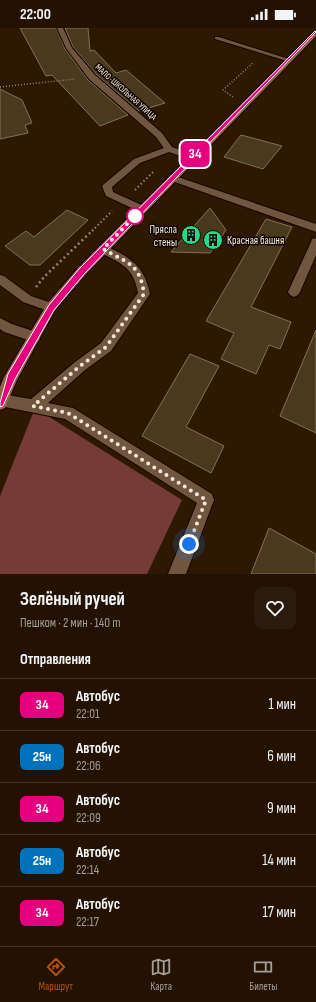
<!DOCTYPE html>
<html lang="ru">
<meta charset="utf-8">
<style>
body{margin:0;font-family:"Sofia Sans Condensed",sans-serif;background:#2b1b0c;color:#f1f3f6;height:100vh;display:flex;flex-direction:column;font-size:15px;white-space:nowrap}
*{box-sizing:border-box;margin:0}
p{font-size:13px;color:#a39e99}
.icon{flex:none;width:22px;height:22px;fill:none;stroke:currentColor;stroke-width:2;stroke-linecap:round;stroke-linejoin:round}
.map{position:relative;height:546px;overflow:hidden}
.details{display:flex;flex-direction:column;background:#231202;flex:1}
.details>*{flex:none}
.badge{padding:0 8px;border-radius:6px;font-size:14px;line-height:26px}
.you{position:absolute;width:20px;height:20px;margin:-10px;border:3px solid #fff;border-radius:50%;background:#1a73e8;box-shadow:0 0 0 6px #1a73e833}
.map>.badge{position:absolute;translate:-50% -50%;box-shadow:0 0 0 2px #fff}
h2{padding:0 20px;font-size:15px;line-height:36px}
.round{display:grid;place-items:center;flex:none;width:42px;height:42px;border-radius:8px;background:#2b1b0c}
.overview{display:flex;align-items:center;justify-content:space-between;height:68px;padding:0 20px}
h1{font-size:19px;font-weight:700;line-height:30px}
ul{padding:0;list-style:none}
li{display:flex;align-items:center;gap:12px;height:52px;padding:0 20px;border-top:1px solid #403224}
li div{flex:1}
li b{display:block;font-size:15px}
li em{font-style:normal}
li .badge{min-width:44px;font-weight:700;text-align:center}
.status{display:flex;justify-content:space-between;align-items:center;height:28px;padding:0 20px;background:#231202;direction:ltr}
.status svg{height:11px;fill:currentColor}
.menu{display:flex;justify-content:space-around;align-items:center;height:56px;border-top:1px solid #403224;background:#231202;font-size:11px;color:#a39e99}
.menu a{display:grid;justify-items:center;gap:2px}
.menu .on{color:#b45309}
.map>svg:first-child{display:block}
.forest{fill:#753b37}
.building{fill:#4a3a1d;stroke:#837253}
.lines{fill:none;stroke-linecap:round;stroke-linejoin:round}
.lane-casing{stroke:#160300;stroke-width:2}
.street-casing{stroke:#160300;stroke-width:2}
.secondary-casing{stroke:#160300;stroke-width:2}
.path-far2{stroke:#978372;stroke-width:1.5;stroke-dasharray:1 2;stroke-linecap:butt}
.path-far1{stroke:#978372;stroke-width:2;stroke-dasharray:1.5 2.5;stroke-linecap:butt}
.path{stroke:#978372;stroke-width:2.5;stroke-dasharray:2 3;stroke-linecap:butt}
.lane{fill:#70563e;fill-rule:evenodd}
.street{fill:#70563e;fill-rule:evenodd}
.secondary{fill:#936344;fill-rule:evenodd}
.line{fill:#e6007e;stroke:#fff}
.walk{stroke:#f7e7da;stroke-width:4;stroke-dasharray:0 7.2}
.stop-dot{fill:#fff;stroke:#e6007e;stroke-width:2}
.labels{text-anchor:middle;stroke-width:3;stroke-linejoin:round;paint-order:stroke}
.far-street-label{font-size:9px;fill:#f7e7da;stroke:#0f0601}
.poi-label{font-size:11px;fill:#f7e7da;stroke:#0f0601;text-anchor:end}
</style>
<div class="status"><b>22:00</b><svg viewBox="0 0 49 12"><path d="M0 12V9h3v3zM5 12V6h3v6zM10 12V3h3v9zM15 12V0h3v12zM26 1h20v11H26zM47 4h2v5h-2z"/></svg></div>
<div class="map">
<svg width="316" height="546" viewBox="0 0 316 546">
<rect width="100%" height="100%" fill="#2f1802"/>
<!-- forest -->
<path class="forest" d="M35,380l147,92 -35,74h-147v-78z"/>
<!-- building -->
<path class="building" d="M20,0h36l9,21 23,31 40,35 -28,11 -48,-51 -6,1z
M65,0h23l2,23 4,-1 22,23 10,-3 39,33 -26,8 -43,-37 -23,-27z
M0,61l22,11 10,23 -7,2 3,8 -28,6z
M241,107l41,11 -19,23 -39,-12z
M210,180l16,22 -16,23 -39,-1z
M67,182l21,10 -48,45h-10l-25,-19 21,-15 8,6z
M266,191l26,8 -41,80 40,15 -11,27 -11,-4 -13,29 -35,-15 13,-26 -28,-12z
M316,302v103l-36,-17z
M190,326l29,12 -33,61 38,19 -13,27 -69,-37z
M269,500l47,26v20h-65z"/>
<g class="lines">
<!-- lane casing -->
<g class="lane-casing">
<path id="lane" d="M215,9h4l73,23 -5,1 -72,-22z
M169,118l3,1 1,2 -1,2 -32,12 -28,24 1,5 33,15 1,2 -1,2h-8l-32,-15 -4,-10 2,-2 30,-25z
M172,147l144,49v8l-147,-52 -2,-2z
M316,210v17l-16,37 -2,3 -4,2 -4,-2 -2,-3 23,-50 1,-3z
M103,217c6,2 11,5 17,8 18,10 26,21 30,41l-39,57 -26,19 -37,33 25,5 139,86 2,6 -28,74h-18l29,-71 -132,-84 -65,-13 1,-12 30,5 44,-37 26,-19 37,-50c-5,-27 -17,-29 -39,-41l-1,-3 1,-3z"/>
</g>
<!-- street casing -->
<g class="street-casing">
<path id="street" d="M57,0h6l9,20 23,27 67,58 10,14 23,8 1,2 -1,2h-6l-23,-8 -10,-14 -67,-58 -23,-31z
M0,247l4,1 27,20 24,8 2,3 -2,3 -4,2 -28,-10 -23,-17z
M0,290l12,6 27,9 1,4 -1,4 -5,1 -30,-10 -4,-3z"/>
</g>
<!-- secondary casing -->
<g class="secondary-casing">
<path id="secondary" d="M316,2v6l-230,238 -31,36 -38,70 -12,28 -5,2v-23l4,-10 43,-73 31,-36z"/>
</g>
<!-- path-far2 -->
<path class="path-far2" d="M0,59l75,-8
M233,69l-10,-7 30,-27"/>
<!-- path-far1 -->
<path class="path-far1" d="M135,162l19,-19
M92,203l20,-20"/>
<!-- path -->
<path class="path" d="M36,259l8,-10 49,-47"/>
<!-- lane -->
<use href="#lane" class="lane"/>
<!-- street -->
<use href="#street" class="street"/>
<!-- secondary -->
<use href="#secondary" class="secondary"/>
</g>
<!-- line -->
<path class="line" d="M315,3l1,1 -231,241 -31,37 -39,69 -12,27 -3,1v-4l8,-29 41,-69 30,-36z"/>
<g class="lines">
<!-- walk -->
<path class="walk" d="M135,188l1,-1 -33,34c24,14 37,14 41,45l-38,53 -26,19 -47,40 35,7 138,87 -17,44"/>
</g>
<!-- icons -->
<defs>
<g id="building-disc" transform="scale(1)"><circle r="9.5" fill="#29d885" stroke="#0f0601"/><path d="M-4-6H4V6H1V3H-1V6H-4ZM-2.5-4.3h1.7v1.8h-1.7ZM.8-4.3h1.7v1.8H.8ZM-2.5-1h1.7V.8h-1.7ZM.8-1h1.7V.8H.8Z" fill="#111"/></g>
</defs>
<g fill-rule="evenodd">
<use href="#building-disc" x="191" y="207"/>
<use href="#building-disc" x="213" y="212"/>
</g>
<!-- markers -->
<circle class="stop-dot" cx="135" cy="188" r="8"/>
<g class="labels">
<!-- far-street labels -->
<g class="far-street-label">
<text transform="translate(126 64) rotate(42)" y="3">МАЛО-ШКОЛЬНАЯ УЛИЦА</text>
</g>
<!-- poi labels -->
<g class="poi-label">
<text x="177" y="205">Прясла<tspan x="177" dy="13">стены</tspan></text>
<text x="227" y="216" text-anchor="start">Красная башня</text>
</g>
</g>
</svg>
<div class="you" style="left:189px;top:516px"></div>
<b class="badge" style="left:195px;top:126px;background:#e6007e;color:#fff">34</b>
</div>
<section class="details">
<div class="overview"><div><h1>Зелёный ручей</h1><p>Пешком · 2 мин · 140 m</p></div><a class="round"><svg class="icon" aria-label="heart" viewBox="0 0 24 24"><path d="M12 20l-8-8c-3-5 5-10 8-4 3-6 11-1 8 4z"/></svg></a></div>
<h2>Отправления</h2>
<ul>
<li><span class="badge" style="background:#e6007e;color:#fff">34</span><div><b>Автобус</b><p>22:01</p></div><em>1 мин</em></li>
<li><span class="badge" style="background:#0072bc;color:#fff">25н</span><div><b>Автобус</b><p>22:06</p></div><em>6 мин</em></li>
<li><span class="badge" style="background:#e6007e;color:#fff">34</span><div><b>Автобус</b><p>22:09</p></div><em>9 мин</em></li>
<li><span class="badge" style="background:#0072bc;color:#fff">25н</span><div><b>Автобус</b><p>22:14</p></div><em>14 мин</em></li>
<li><span class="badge" style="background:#e6007e;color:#fff">34</span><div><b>Автобус</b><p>22:17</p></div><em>17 мин</em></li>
</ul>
</section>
<nav class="menu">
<a class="on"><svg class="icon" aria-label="directions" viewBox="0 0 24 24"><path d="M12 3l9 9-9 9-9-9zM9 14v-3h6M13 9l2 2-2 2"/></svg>Маршрут</a>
<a><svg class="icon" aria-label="map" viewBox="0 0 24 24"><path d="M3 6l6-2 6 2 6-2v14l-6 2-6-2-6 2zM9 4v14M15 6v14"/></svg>Карта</a>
<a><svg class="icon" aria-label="tickets" viewBox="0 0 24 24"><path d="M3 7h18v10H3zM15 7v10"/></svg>Билеты</a>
</nav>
